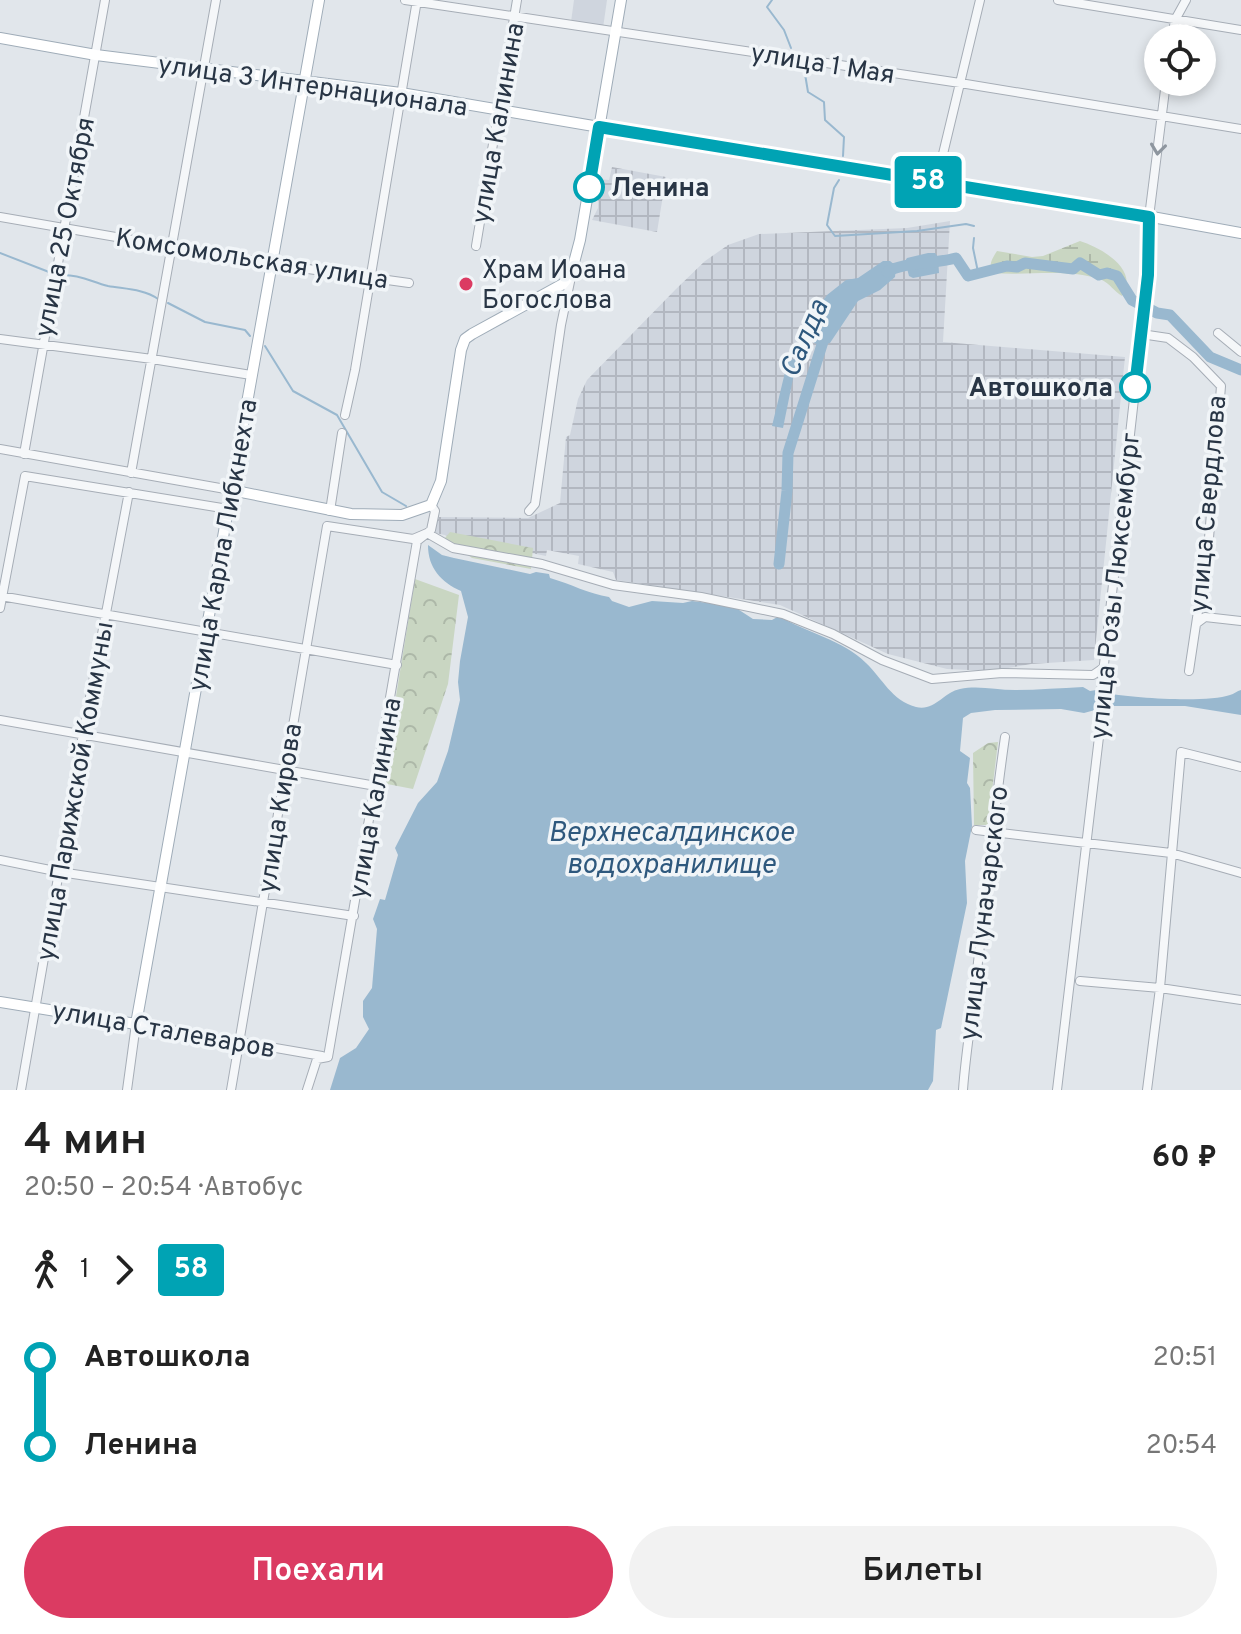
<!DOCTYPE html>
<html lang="ru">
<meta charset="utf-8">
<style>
body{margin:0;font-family:Overpass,sans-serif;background:#f2f2f2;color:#222;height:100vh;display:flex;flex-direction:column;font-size:30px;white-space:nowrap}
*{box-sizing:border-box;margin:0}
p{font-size:26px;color:#767676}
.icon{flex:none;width:44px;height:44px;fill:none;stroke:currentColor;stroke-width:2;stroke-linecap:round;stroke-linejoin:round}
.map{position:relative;height:1090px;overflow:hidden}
.details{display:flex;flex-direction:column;background:#fff;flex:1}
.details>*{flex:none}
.badge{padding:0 16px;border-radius:6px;font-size:28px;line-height:52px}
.fabs{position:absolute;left:1144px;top:24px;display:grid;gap:16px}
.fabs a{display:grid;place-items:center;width:72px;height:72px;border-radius:50%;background:#fff;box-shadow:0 4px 12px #0003;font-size:40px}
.map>.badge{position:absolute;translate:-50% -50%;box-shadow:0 0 0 4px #fff}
.legs{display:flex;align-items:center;gap:12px;height:88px;padding:0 24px;font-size:26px}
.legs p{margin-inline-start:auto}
.summary{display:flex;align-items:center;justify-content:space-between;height:136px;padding:0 24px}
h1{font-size:44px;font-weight:600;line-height:60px}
.cta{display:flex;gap:16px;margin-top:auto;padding:16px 24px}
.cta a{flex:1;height:92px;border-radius:48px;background:#db3b62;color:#fff;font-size:32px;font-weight:600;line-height:92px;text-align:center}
.cta a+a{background:#f2f2f2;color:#222}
ul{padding:0 24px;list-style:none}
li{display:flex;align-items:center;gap:28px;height:88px;font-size:30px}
li i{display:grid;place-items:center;width:12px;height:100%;margin:0 10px;background:currentColor}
li i::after{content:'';width:20px;height:20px;margin:-10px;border:6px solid;border-radius:50%;background:#fff}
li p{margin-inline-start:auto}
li:first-child i{background:linear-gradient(#0000 50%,currentColor 0)}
li:last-child i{background:linear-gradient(currentColor 50%,#0000 0)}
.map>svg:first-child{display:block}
.built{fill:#cfd5de}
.industrial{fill:url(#industrial-grid)}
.forest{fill:url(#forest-crowns)}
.wetland{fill:url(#wetland-marsh)}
.water{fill:#99b8cf}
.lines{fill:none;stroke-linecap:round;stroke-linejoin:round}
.stream{stroke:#99b8cf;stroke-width:2}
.river{stroke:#99b8cf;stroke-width:11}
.minor-casing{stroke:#a6adb6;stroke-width:10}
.major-casing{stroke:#9facb8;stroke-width:12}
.minor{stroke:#f5f7f9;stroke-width:8}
.major{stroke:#fff;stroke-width:10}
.oneway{stroke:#8e969f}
.line-1-casing{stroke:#fff;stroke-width:18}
.line-1{stroke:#00a3b4;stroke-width:12}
.stop-1-dot{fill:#fff;stroke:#00a3b4;stroke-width:4}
.poi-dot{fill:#db3b62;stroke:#f1f5f8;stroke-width:3}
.labels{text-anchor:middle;stroke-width:7;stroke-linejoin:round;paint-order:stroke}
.street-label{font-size:26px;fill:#283545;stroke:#f1f5f8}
.stop-label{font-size:26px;font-weight:bold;fill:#283545;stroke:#f1f5f8;text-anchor:start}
.poi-label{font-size:26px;fill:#283545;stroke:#f1f5f8;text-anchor:start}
.water-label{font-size:28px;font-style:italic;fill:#2e587d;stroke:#f1f5f8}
</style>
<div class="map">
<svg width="1241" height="1090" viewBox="0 0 1241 1090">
<defs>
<pattern id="industrial-grid" width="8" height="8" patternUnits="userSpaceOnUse" patternTransform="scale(2)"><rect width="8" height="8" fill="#cfd5de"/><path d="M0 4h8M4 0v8" fill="none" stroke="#b2b7c0"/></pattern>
<pattern id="forest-crowns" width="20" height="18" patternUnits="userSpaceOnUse" patternTransform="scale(2)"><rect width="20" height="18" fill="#c9d6c2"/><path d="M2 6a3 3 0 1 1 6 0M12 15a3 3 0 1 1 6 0" fill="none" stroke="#adb8a8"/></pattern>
<pattern id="wetland-marsh" width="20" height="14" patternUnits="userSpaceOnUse" patternTransform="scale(2)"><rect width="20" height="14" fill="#c9d6c2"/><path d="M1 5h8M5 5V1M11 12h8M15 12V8" fill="none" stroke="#adb8a8"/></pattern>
</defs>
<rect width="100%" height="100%" fill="#e1e6eb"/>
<!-- built -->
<path class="built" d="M574,0h33l-4,28 -32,-6z"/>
<!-- industrial -->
<path class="industrial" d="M612,167l54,10 -9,55 -65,-12 6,-12 1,-29 10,1z
M950,221l-7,121 182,15 -31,303 -63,4 -40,7 -44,-2 -59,-15 -108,-49 -164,-25 -3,-8 -35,-8 1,-8 -32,-6 -1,6 -111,-23 3,-16 90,1 32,-15 6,-66 4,-2 8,-36 9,-19 89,-91 29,-28 23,-16 31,-11 148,-6z"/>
<!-- forest -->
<path class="forest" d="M450,532l83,16 -2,21 -59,-11 -27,-20z
M415,579l44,16 -11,89 -35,105 -31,-6z
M998,742l-10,83h-14l-1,-72 15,-10z"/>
<!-- wetland -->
<path class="wetland" d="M1080,241c22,7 60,29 42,55 -7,-4 -13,-13 -20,-16 -32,-12 -75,-4 -109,-7 -5,-9 -1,-14 4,-22l35,6 11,-1z"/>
<!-- water -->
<path class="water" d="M928,253h7l3,4 1,16 -26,5 -4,-2 -4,-15 2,-3z
M883,261h7l6,5 -1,11 -15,13 -22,11 -28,42 -10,2 -6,-2 -3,-26 16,-22 19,-15 12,-2z
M797,359l-14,69 -11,-2 16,-66z
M428,545l14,10 12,3 76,16 6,-2 13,2 1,4c21,6 39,16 59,19l3,4 17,6 23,-6 31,2 9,-2 41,5 20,13 19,1 7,-4c28,17 64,24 87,47 17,16 25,37 50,44 18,5 28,-15 44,-18 18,-4 36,1 55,1 23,0 45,-2 68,-3l7,4 6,-1 -1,20 -11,3 -23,-4 -66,1 -24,3 -8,5 -3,33 10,7 -3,25 3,5 2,38 -7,35 2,42 -26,125 -5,2 -3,51 -5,9h-598l10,-32 16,-10 13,-19 -6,-12v-16l9,-13 5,-59 -4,-10 7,-20 5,1 13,-45 -3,-7 23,-45 19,-21 11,-31 12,-51 -2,-18 2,-21 8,-44 -7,-26c-20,-9 -33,-23 -33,-46z
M1241,690v25l-56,-9h-79v-13c25,5 101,10 124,2 4,-1 7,-4 11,-5z"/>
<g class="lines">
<!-- stream -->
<path class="stream" d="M772,0l-5,7 17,23 7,18
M804,68l4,24 16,10 1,18 19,17 -1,19
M839,180l-5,8 -7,37 8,11 82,-5 49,-7 8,2
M974,238l-1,10 5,24
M0,253l49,19
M64,275c17,0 28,7 44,11 16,3 36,3 50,13
M168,303l37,19 40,8 5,6
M265,346l28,45 44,24 45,77 24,14"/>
<!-- river -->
<path class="river" d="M887,272c16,-10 48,-8 69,-14l12,18 39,-10 10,1 8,-4 48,6 7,-6 19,12 8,-2 10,3 15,24 25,13 13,2 40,42 31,13
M779,564l8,-73 1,-38 38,-121"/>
<!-- minor casing -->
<g class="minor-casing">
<path id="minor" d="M405,0l555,83 281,46
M1058,0l183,30
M1172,38l3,-18 11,-20
M936,183l44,-183
M0,217l272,47 137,19
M476,246l41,-246
M1218,333l23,19
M1141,334l27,4 25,19 28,29 -12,152 -20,133
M0,339l152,20 99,16
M345,415l10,-45 62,-370
M0,449l231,41
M24,454l81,-454
M131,473l85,-473
M330,511l12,-78
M529,511l6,-7 26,-179 10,-48
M0,596l397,69
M0,608l25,-132 203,33
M1197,623l8,-6 36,4
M0,720l376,66
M976,830l195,23 70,20
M0,860l60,12 294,44
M1080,981l80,7 81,12
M21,1090l62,-356 46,-242
M127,1090l9,-66 186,32
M231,1090l96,-564 86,13 14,-6 26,15 89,16 71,21 88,12 82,17 50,20 49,26 50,19 70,-6 91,2 10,-7
M307,1090l10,-31 11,-2 89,-516 14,-11 4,-19 -4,-6
M963,1090c3,-43 11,-85 15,-128 9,-75 16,-150 27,-225
M1057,1090l42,-353 3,-55 46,-407 1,-58 17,-135
M1147,1090l13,-102 21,-236 60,15"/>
</g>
<!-- major casing -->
<g class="major-casing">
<path id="major" d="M0,38l96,17 305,38 461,79 268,41 111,20
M231,490l120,24 51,1 29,-10 10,-24 20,-131 4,-11 7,-5 91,-50 8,-10 9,-34 41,-240
M0,1002l136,22 183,-1024"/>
</g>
<!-- minor -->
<use href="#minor" class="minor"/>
<!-- major -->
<use href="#major" class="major"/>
</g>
<!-- one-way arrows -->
<defs><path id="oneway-chevron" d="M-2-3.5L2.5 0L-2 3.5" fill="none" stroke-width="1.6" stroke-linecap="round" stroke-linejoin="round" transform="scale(2)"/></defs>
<use class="oneway" href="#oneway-chevron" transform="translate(1158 149) rotate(97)"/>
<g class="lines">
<!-- line-1 casing -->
<g class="line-1-casing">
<path id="line-1" d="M589,187l10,-60 550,90 -1,58 -13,112"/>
</g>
<!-- line-1 -->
<use href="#line-1" class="line-1"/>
</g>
<!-- markers -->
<g class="stop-1-dot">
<circle cx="589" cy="187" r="14"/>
<circle cx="1135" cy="387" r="14"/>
</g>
<circle class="poi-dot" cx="466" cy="284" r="8"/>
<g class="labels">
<!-- street labels -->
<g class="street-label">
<text transform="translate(823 63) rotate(9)" y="9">улица 1 Мая</text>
<text transform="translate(313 85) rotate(8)" y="9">улица 3 Интернационала</text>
<text transform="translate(497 123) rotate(-80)" y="9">улица Калинина</text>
<text transform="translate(64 227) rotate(-79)" y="9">улица 25 Октября</text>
<text transform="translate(252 258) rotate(9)" y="9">Комсомольская улица</text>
<text transform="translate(1207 504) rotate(-85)" y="9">улица Свердлова</text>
<text transform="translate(222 545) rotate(-80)" y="9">улица Карла Либкнехта</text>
<text transform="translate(1114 586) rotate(-84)" y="9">улица Розы Люксембург</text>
<text transform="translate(74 791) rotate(-80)" y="9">улица Парижской Коммуны</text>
<text transform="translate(374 798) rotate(-80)" y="9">улица Калинина</text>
<text transform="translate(279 808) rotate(-81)" y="9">улица Кирова</text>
<text transform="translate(983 913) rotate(-83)" y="9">улица Луначарского</text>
<text transform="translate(164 1029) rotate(10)" y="9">улица Сталеваров</text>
</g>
<!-- stop labels -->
<g class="stop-label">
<text x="611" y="196">Ленина</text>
<text x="1113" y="396" text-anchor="end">Автошкола</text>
</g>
<!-- poi labels -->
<g class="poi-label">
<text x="482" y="278">Храм Иоана<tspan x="482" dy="30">Богослова</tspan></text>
</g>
<!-- water labels -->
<g class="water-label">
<text transform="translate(803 338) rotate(-67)" y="10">Салда</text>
<text x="671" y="841">Верхнесалдинское<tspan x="671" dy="32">водохранилище</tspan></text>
</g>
</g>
</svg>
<div class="fabs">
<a><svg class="icon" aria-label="locate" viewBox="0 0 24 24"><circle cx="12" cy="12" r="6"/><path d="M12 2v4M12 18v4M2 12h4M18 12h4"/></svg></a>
</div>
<b class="badge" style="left:928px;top:182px;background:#00a3b4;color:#fff">58</b>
</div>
<section class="details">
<div class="summary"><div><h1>4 мин</h1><p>20:50 – 20:54 · Автобус</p></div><b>60 ₽</b></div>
<div class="legs"><svg class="icon" aria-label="walk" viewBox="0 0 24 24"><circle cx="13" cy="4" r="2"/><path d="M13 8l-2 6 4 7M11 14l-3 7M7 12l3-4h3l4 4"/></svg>1<svg class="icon" aria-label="forward" viewBox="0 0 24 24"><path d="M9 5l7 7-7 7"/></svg><b class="badge" style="background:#00a3b4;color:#fff">58</b></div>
<ul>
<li><i style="color:#00a3b4"></i><b>Автошкола</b><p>20:51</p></li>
<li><i style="color:#00a3b4"></i><b>Ленина</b><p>20:54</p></li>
</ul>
<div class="cta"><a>Поехали</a><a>Билеты</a></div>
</section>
